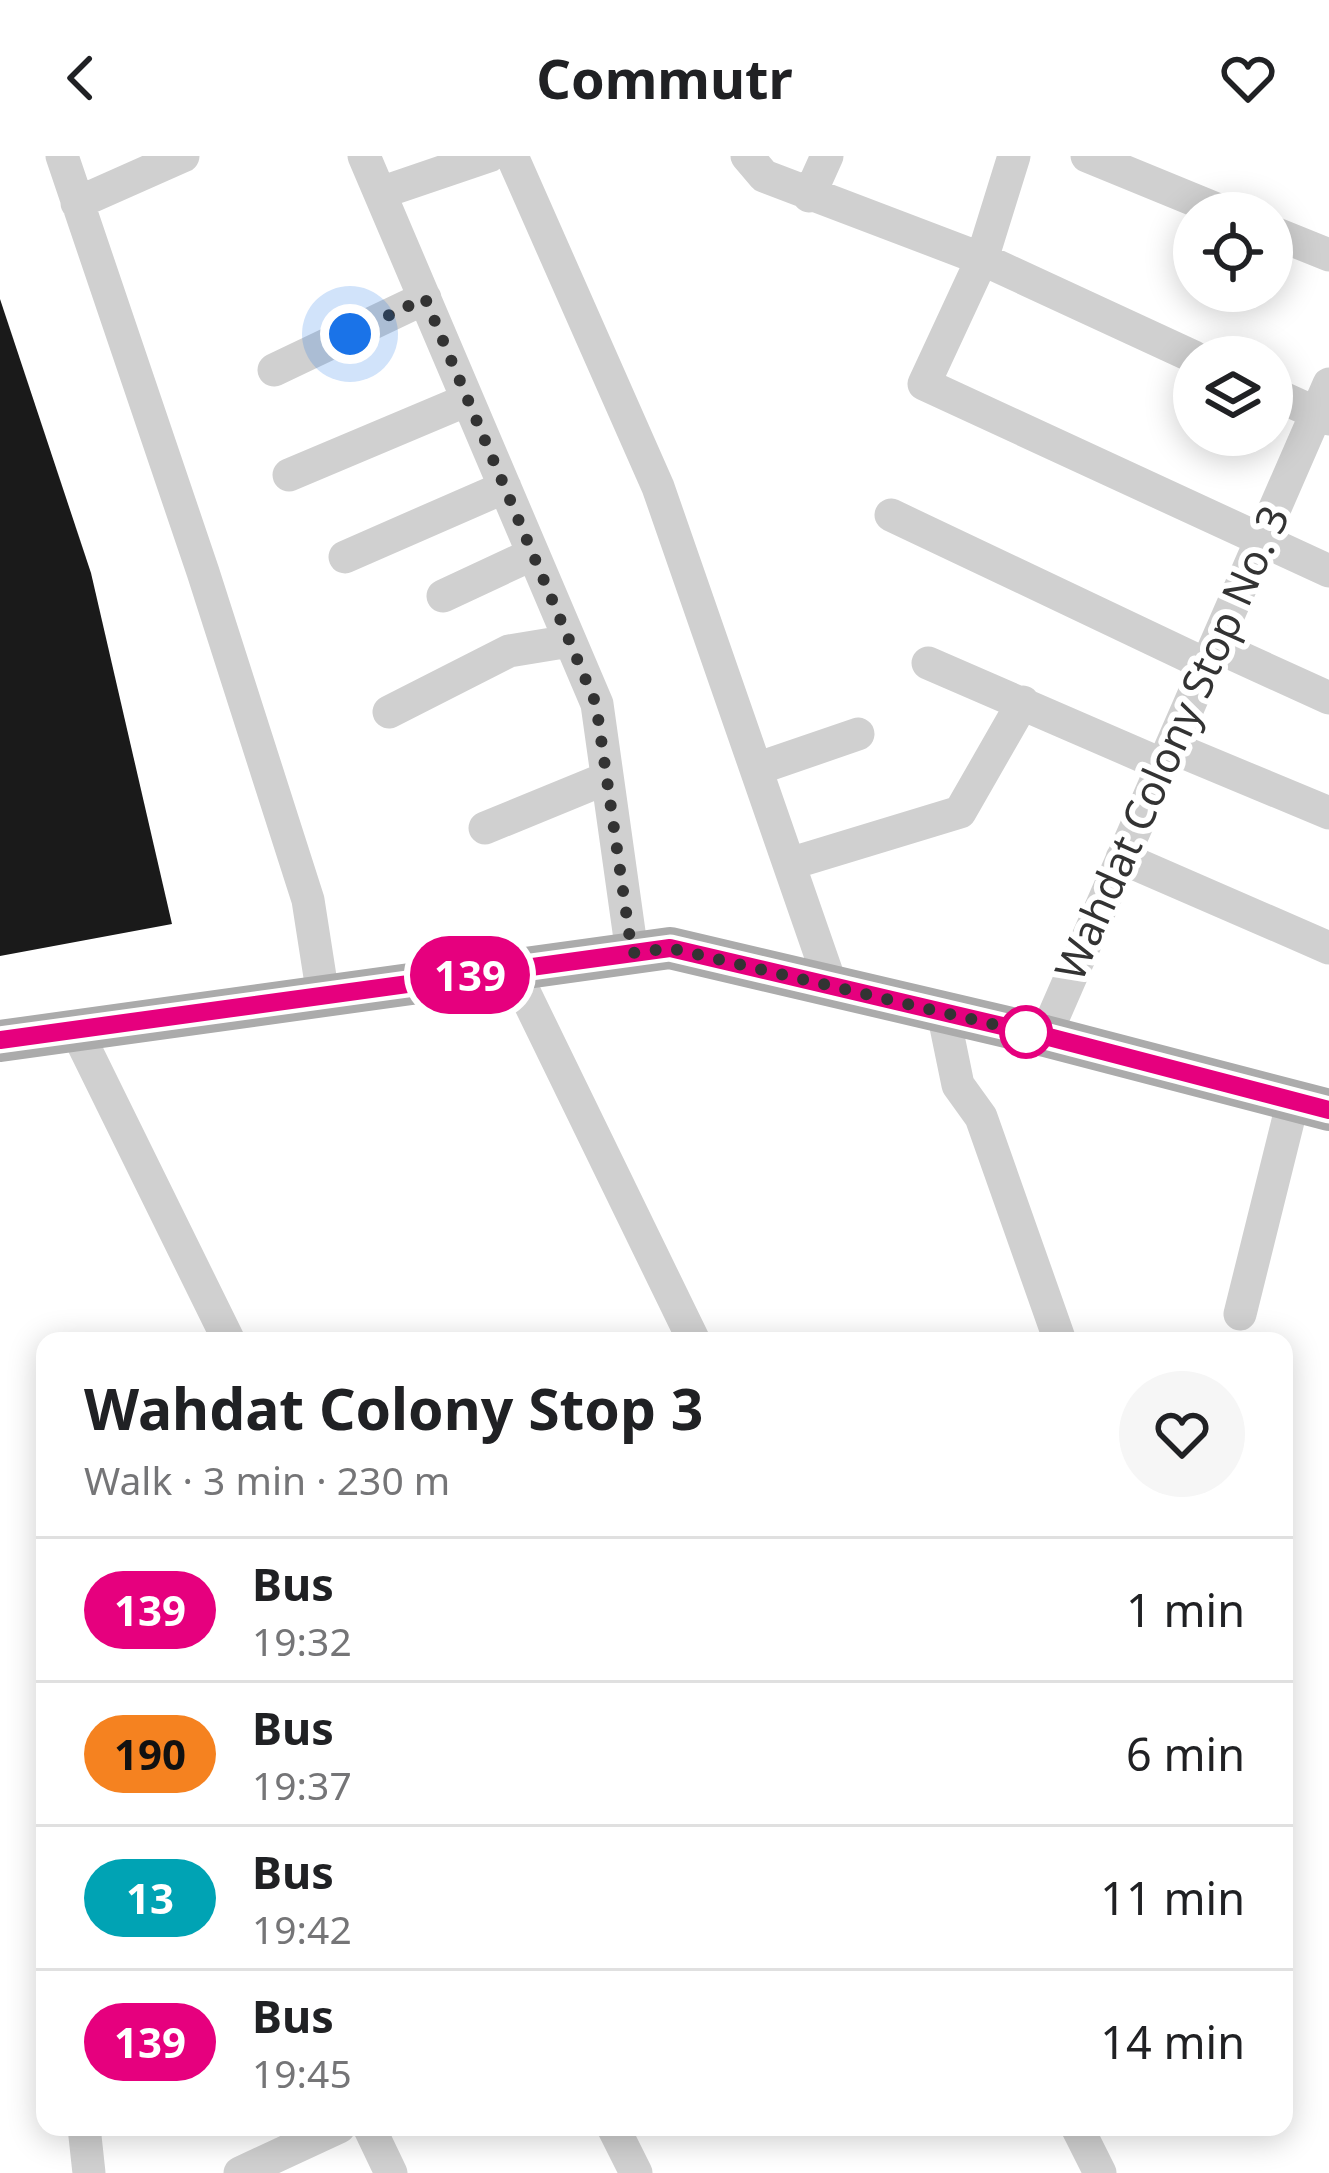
<!DOCTYPE html>
<meta charset="utf-8">
<style>
body{margin:0;font-family:"Noto Sans",sans-serif;background:#f6f6f6;color:#202124;height:100vh;display:flex;flex-direction:column;font-size:45px;white-space:nowrap}
*{box-sizing:border-box;margin:0}
p{font-size:39px;color:#757577}
.icon{flex:none;width:66px;height:66px;fill:none;stroke:currentColor;stroke-width:2;stroke-linecap:round;stroke-linejoin:round}
.map{position:relative;flex:1;overflow:hidden}
.side{position:absolute;left:36px;top:1176px;width:1257px;height:804px;display:flex;flex-direction:column;background:#fff;border-radius:24px;box-shadow:0 6px 30px #0003}
.side>*{flex:none}
.badge{padding:0 24px;border-radius:39px;font-size:42px;line-height:78px}
.fabs{position:absolute;left:1173px;top:36px;display:grid;gap:24px}
.fabs a{display:grid;place-items:center;width:120px;height:120px;border-radius:50%;background:#fff;box-shadow:0 6px 30px #0003;font-size:60px}
.you{position:absolute;width:60px;height:60px;margin:-30px;border:9px solid #fff;border-radius:50%;background:#1a73e8;box-shadow:0 0 0 18px #1a73e833}
.map>.badge{position:absolute;translate:-50% -50%;box-shadow:0 0 0 6px #fff}
.round{display:grid;place-items:center;flex:none;width:126px;height:126px;border-radius:63px;background:#f6f6f6}
.headline{display:flex;align-items:center;justify-content:space-between;height:204px;padding:0 48px}
h1{font-size:57px;font-weight:700;line-height:90px}
ul{padding:0;list-style:none}
li{display:flex;align-items:center;gap:36px;height:144px;padding:0 48px;border-top:3px solid #e0e0e0}
li div{flex:1}
li b{display:block;font-size:45px}
li em{font-style:normal}
li .badge{min-width:132px;font-weight:700;text-align:center}
header{display:flex;justify-content:space-between;align-items:center;height:156px;padding:0 48px;background:#fff;font-size:54px;font-weight:700}
.map>svg:first-child{display:block}
.building{fill:#1a1a1a}
.lines{fill:none;stroke-linecap:round;stroke-linejoin:round}
.minor{stroke:#d0d0d0;stroke-width:33}
.major{stroke:#ababab;stroke-width:42}
.line-casing{stroke:#fff;stroke-width:27}
.line{stroke:#e6007e;stroke-width:18}
.walk{stroke:#333;stroke-width:12;stroke-dasharray:0 21.6}
.stop-dot{fill:#fff;stroke:#e6007e;stroke-width:6}
.labels{text-anchor:middle;stroke-width:12;stroke-linejoin:round;paint-order:stroke}
.street-label{font-size:42px;fill:#333;stroke:#fff}
</style>
<header><svg class="icon" aria-label="back" viewBox="0 0 24 24"><path d="M15 5l-7 7 7 7"/></svg>Commutr<svg class="icon" aria-label="heart" viewBox="0 0 24 24"><path d="M12 20l-8-8c-3-5 5-10 8-4 3-6 11-1 8 4z"/></svg></header>
<div class="map">
<svg width="1329" height="2017" viewBox="0 0 1329 2017">
<rect width="100%" height="100%" fill="#fff"/>
<!-- building -->
<path class="building" d="M0,143l91,274 81,351 -172,32z"/>
<g class="lines">
<!-- minor -->
<path class="minor" d="M62,0l141,416 105,328 15,96
M364,0l233,548 35,249
M512,0l146,331 173,498
M747,0l17,20 218,83 212,98
M1014,0l-32,103 -58,125 405,187
M1087,0l139,57
M380,37l109,-37
M809,40l18,-40
M77,47l106,-47
M1272,76l57,23
M274,214l151,-72
M1272,237l57,26
M289,319l178,-75
M891,359l316,150
M345,401l160,-70
M443,440l90,-42
M1215,490l114,52
M928,507l235,102
M389,556l120,-61 61,-10
M1173,592l156,65
M756,613l102,-35
M485,672l122,-50
M1122,702l207,90
M789,708l171,-52 63,-110
M513,813l181,372
M943,856l15,73 23,32 79,224
M76,874l153,311
M1045,880l284,-652
M1240,1158l53,-213
M84,1971l5,46
M369,1971l22,46
M613,1971l23,46
M1077,1971l23,46
M240,2017l99,-46"/>
<!-- major -->
<path class="major" d="M0,885l670,-93 375,88 284,74"/>
</g>
<g class="lines">
<!-- line casing -->
<g class="line-casing">
<path id="line" d="M0,884l670,-92 375,88 284,74"/>
</g>
<!-- line -->
<use href="#line" class="line"/>
<!-- walk -->
<path class="walk" d="M350,178l75,-36 171,406 36,249 38,-5 356,84"/>
</g>
<!-- markers -->
<circle class="stop-dot" cx="1026" cy="876" r="24"/>
<g class="labels">
<!-- street labels -->
<g class="street-label">
<text transform="translate(1172 587) rotate(-66)" y="15">Wahdat Colony Stop No. 3</text>
</g>
</g>
</svg>
<div class="fabs">
<a><svg class="icon" aria-label="locate" viewBox="0 0 24 24"><circle cx="12" cy="12" r="6"/><path d="M12 2v4M12 18v4M2 12h4M18 12h4"/></svg></a>
<a><svg class="icon" aria-label="layers" viewBox="0 0 24 24"><path d="M12 4l9 5-9 5-9-5zM3 14l9 5 9-5"/></svg></a>
</div>
<div class="you" style="left:350px;top:178px"></div>
<b class="badge" style="left:470px;top:819px;background:#e6007e;color:#fff">139</b>
<section class="side">
<div class="headline"><div><h1>Wahdat Colony Stop 3</h1><p>Walk · 3 min · 230 m</p></div><a class="round"><svg class="icon" aria-label="heart" viewBox="0 0 24 24"><path d="M12 20l-8-8c-3-5 5-10 8-4 3-6 11-1 8 4z"/></svg></a></div>
<ul>
<li><span class="badge" style="background:#e6007e;color:#fff">139</span><div><b>Bus</b><p>19:32</p></div><em>1 min</em></li>
<li><span class="badge" style="background:#f58220;color:#111">190</span><div><b>Bus</b><p>19:37</p></div><em>6 min</em></li>
<li><span class="badge" style="background:#00a3b4;color:#fff">13</span><div><b>Bus</b><p>19:42</p></div><em>11 min</em></li>
<li><span class="badge" style="background:#e6007e;color:#fff">139</span><div><b>Bus</b><p>19:45</p></div><em>14 min</em></li>
</ul>
</section>
</div>
